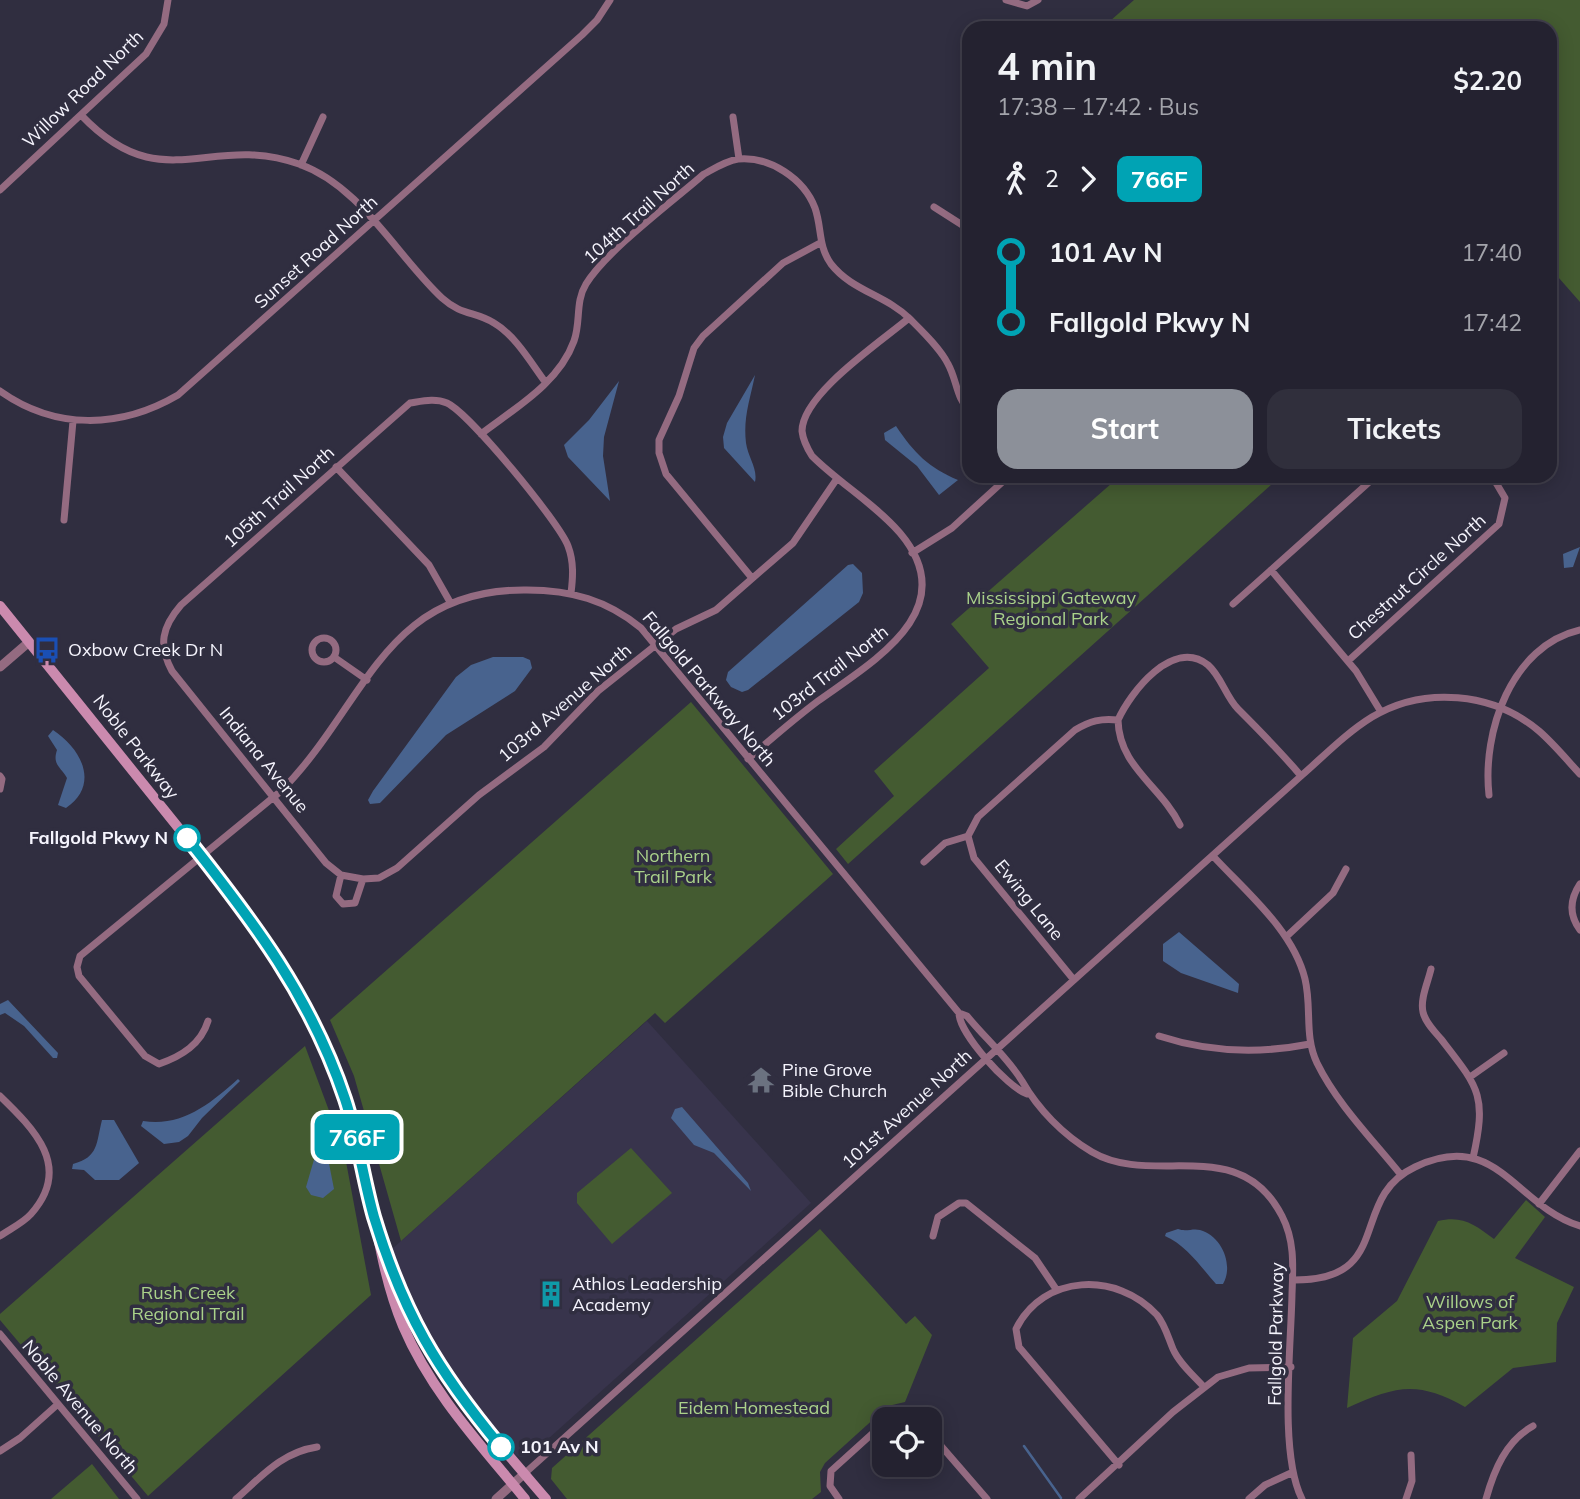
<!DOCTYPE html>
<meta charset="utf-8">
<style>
body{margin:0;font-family:Mulish,sans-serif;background:#302f3c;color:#f1f3f6;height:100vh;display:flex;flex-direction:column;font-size:26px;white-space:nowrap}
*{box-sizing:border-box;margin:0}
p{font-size:23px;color:#a3a4ab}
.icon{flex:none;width:38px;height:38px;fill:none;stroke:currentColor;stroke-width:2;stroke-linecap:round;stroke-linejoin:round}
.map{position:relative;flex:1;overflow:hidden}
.sheet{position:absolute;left:962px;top:21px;width:595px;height:462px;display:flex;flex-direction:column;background:#242230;border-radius:21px;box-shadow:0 4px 18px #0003,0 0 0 2px #413f4c}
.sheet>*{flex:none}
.badge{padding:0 14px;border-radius:10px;font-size:24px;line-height:46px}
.buttons{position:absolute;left:872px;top:1407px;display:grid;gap:14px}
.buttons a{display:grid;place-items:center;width:70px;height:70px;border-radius:14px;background:#242230;box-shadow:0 4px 18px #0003,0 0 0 2px #413f4c;font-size:35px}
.map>.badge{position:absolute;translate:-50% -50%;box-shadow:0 0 0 4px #fff}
.legs{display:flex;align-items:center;gap:10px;height:77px;padding:0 35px;font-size:23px}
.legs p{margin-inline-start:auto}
.summary{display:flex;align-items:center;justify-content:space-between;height:119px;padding:0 35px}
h1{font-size:38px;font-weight:700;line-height:52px}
.primary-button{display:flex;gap:14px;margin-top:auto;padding:14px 35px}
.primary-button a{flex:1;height:80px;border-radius:21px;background:#8c9099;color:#fff;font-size:28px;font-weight:700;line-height:80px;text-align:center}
.primary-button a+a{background:#302f3c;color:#f1f3f6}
ul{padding:0 35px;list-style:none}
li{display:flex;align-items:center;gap:24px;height:70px;font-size:26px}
li i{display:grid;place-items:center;width:10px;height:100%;margin:0 9px;background:currentColor}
li i::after{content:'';width:18px;height:18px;margin:-9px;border:5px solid;border-radius:50%;background:#242230}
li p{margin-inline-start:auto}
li:first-child i{background:linear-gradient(#0000 50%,currentColor 0)}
li:last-child i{background:linear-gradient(currentColor 50%,#0000 0)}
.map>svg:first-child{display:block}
.built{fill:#38344c}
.green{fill:#445b31}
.water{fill:#48638e}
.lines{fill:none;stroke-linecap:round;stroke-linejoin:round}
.stream{stroke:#48638e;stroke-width:2.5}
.minor{stroke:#946b81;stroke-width:7}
.tertiary{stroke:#946b81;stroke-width:9}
.secondary{stroke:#cb8aae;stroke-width:10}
.line-1-casing{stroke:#fff;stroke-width:16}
.line-1{stroke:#00a3b4;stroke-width:10}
.stop-1-dot{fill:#fff;stroke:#00a3b4;stroke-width:3.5}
.labels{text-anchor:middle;stroke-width:7;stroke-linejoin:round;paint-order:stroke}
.street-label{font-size:18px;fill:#f5f4fd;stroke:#302e40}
.park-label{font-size:18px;fill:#aad28a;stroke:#302e40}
.poi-label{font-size:18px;fill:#f5f4fd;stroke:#302e40;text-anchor:start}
.stop-label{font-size:18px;font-weight:bold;fill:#f5f4fd;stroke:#302e40;text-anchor:end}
</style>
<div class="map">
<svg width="1580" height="1499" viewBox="0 0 1580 1499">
<rect width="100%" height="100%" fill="#302e40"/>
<!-- built -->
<path class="built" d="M647,1021l164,182 -282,253 -9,1 -11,-6 -57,-72 -35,-57 -26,-72z"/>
<!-- green -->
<path class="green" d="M1134,0h446v302l-29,-33 -1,-241h-448z
M1120,476h161l-433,388 -12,-15 58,-53 -20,-25 115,-103 -38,-44z
M691,702l142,172 -168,149 -10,-10 -254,228 -47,-165 -24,-56z
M305,1046l39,105 27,144 -223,201 -148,-176v-6z
M631,1148l41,45 -60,51 -35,-41v-10z
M1526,1200l19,17 -30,41 59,29 -17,36 -1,39 -43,6 -48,39c-48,-27 -69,-21 -118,1l6,-70 44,-37 41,-80c25,-6 37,4 56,18z
M820,1229l86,95 9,-8 17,19 -27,67 -17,4 -63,57 -5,9 1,20 -9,7h-245l-16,-20 1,-11z
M92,1464l27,35h-68z"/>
<!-- water -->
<path class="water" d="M755,375c-5,25 -12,43 -9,68 2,14 12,26 9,39l-31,-34 -1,-11 4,-14z
M619,381l-15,56 -1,19 7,45 -42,-44 -4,-12 25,-25z
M896,426c18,27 33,42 62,54l-19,15 -22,-29 -32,-26 -1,-7z
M1580,547l-7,20 -9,1 -1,-14z
M853,564l9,9 1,20 -4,9 -111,88 -6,2 -11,-5 -5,-7 2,-8 120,-107z
M493,657h30l7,3 2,8 -17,23 -69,44 -66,68 -10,1 -2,-4 5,-9 83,-114 15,-12z
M53,730c29,19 47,55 13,78l-8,-3 9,-27c-6,-11 -15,-13 -10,-28l-9,-14z
M1179,932l60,52 -1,9 -57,-20 -18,-12v-17z
M8,1000l50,53 -1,5h-4l-29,-32 -19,-13 -5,2v-11z
M238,1079l2,2 -38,37 -14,18 -9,6 -15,2 -23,-18 2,-5c39,6 67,-17 95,-42z
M682,1107l66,76 3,8 -37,-38 -20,-8 -23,-27 4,-9z
M102,1120h12l25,43 -20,17h-24l-11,-10 -12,-1 1,-5c26,-7 23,-21 29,-44z
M324,1138l10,51 -11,9 -12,-3 -5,-8 14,-48z
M1178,1229c8,3 15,-1 22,1 22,6 34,35 23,54h-7c-15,-17 -30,-39 -51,-48l1,-3z"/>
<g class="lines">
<!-- stream -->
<path class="stream" d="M1024,1446l37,52"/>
<!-- minor -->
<path class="minor" d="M1006,0l21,6 11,-6
M81,115c81,85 127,17 218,49 62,22 97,91 143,134 20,18 33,13 52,25 22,13 37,40 52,60
M733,117l6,42
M301,165l22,-48
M0,190l146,-136 18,-30 4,-24
M934,207l36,23
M0,391c55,39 120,38 178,4l404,-360 15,-15 13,-20
M481,434c34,-26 78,-51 93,-93 7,-19 1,-39 12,-57 21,-34 86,-82 118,-110 11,-6 22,-13 34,-15 32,-3 66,20 77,49 7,20 3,38 16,56 21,27 55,31 79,55 12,12 30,29 38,45 9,16 8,34 22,48
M336,467l93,98 21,37
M64,520l9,-99
M912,553l40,-25 57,-52
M1271,570l85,101 25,41
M752,578l-86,-104 -7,-21v-13l20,-44 15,-48 9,-12 80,-73 37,-20
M571,593c2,-16 3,-31 -3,-47 -9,-24 -99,-133 -121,-143 -12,-5 -24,-2 -37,0l-229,202c-19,22 -23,40 -9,66l154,192 15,12 22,4 16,-1 18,-10 82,-73 65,-48 54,-56 78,-62 40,-19 77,-67 43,-63
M1233,604l143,-128
M312 650a12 12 0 1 1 24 0a12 12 0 1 1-24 0Z
M334,657l33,23
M1348,661l151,-137 6,-26 -13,-22
M1118,720c1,47 43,66 62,105
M748,759c23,-20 46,-40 70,-58 54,-39 147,-91 82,-168 -25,-29 -61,-50 -88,-77 -5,-8 -9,-16 -10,-25 0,-37 80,-90 107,-113
M0,776l2,3 -2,10
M1489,795c-7,-63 22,-149 91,-165
M968,836l6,22 100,122
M1213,856c33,36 80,74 92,123 7,29 -1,57 12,84 20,41 56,77 84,112
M924,862l21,-19 23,-7 10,-19 97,-87c15,-9 26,-12 43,-10 12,-27 55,-83 90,-55 13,11 18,32 30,44 22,22 43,43 63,67
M341,875l-5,21 7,8 12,-1 8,-24
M1580,884c-10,15 -11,31 0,46
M1286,937l47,-44 13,-24
M1431,969c-3,13 -11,30 -8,43 2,10 11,19 18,27 38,49 46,56 32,119
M959,1013c0,20 48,74 68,81
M208,1021c-7,23 -26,35 -49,43l-14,-8 -66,-80 -2,-9 3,-11 201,-165c85,-85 102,-203 246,-201 44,0 80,10 114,38l318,385 8,3c17,21 41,42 55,65 16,28 41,54 70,71 61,36 147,-20 190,64 13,25 11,51 10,78 -1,54 -13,160 10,205
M1159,1036c49,16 100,18 151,8
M1470,1077l34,-24
M0,1096c34,33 73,71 31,118 -8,9 -21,15 -31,22
M1539,1204l41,-53
M933,1236l5,-19 21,-14h7l69,55 21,31
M1293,1280c103,1 54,-81 122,-113 82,-39 100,39 165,59
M0,1334l137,165
M887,1419l11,-8 14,3 6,5
M929,1432l58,67
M0,1451l20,-13 38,-34
M1119,1465l-100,-118 -3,-18c27,-55 101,-58 141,-14 8,10 11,22 16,34 6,14 20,26 30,37
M524,1474l777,-698c23,-20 45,-43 71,-59 52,-31 121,-25 167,14 15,13 28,29 41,43
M236,1499c25,-22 46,-47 81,-52
M839,1499l-9,-13 1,-15 53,-48
M1079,1499l94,-87 45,-35 31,-9 42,-1
M1249,1499l16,-14 26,-12
M1406,1499l6,-18 -1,-26
M1486,1499c8,-29 20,-58 47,-73"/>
<!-- tertiary -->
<path class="tertiary" d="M0,667l29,-25
M496,1499l28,-25"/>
<!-- secondary -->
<path class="secondary" d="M0,606l247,307c49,69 88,146 111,228 17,62 20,125 45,185 28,66 77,118 122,173
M387,1259c31,95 95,165 159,240"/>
</g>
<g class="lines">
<!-- line-1 casing -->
<g class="line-1-casing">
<path id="line-1" d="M187,838c66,83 124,159 158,261 13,39 18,79 29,118 29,96 63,153 127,230"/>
</g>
<!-- line-1 -->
<use href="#line-1" class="line-1"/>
</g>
<!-- icons -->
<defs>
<g id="bus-bare" transform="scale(2.1)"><path d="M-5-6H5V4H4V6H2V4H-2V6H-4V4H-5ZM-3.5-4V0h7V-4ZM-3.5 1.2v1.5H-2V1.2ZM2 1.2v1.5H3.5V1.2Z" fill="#1a4fb4" stroke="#302e40" stroke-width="2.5" paint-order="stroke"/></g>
<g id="temple-bare" transform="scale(2.1)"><path d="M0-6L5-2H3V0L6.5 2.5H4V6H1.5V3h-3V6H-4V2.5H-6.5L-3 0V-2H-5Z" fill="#6b7280" stroke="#302e40" stroke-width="2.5" paint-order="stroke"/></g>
<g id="building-bare" transform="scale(2.1)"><path d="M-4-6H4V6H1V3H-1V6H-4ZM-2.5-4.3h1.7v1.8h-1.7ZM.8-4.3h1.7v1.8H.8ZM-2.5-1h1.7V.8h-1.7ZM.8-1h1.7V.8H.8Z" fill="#0f9aa8" stroke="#302e40" stroke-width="2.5" paint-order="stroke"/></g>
</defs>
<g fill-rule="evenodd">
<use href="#bus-bare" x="47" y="650"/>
<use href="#temple-bare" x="761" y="1080"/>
<use href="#building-bare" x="551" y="1294"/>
</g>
<!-- markers -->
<g class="stop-1-dot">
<circle cx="187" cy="838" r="12"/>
<circle cx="501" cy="1447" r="12"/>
</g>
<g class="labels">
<!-- street labels -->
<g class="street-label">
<text transform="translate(83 89) rotate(-44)" y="6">Willow Road North</text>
<text transform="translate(639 213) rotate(-42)" y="6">104th Trail North</text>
<text transform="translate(316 252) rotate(-42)" y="6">Sunset Road North</text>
<text transform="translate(279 497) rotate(-42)" y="6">105th Trail North</text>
<text transform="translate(1417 577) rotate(-42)" y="6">Chestnut Circle North</text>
<text transform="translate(830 673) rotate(-38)" y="6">103rd Trail North</text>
<text transform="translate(709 689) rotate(50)" y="6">Fallgold Parkway North</text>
<text transform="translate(565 703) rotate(-41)" y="6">103rd Avenue North</text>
<text transform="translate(136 747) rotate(52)" y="6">Noble Parkway</text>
<text transform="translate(264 760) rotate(51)" y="6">Indiana Avenue</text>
<text transform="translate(1029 900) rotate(51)" y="6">Ewing Lane</text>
<text transform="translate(907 1109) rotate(-42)" y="6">101st Avenue North</text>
<text transform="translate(1276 1334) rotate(-89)" y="6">Fallgold Parkway</text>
<text transform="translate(80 1407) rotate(50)" y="6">Noble Avenue North</text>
</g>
<!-- park labels -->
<g class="park-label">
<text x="1051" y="604">Mississippi Gateway<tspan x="1051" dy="21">Regional Park</tspan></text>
<text x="673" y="862">Northern<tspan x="673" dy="21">Trail Park</tspan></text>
<text x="188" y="1299">Rush Creek<tspan x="188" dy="21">Regional Trail</tspan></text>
<text x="1470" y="1308">Willows of<tspan x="1470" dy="21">Aspen Park</tspan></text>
<text x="754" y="1414">Eidem Homestead</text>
</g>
<!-- poi labels -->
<g class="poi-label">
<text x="68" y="656">Oxbow Creek Dr N</text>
<text x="782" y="1076">Pine Grove<tspan x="782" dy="21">Bible Church</tspan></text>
<text x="572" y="1290">Athlos Leadership<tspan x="572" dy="21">Academy</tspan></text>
</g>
<!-- stop labels -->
<g class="stop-label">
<text x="168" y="844">Fallgold Pkwy N</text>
<text x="520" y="1453" text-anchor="start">101 Av N</text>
</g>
</g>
</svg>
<div class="buttons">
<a><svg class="icon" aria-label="locate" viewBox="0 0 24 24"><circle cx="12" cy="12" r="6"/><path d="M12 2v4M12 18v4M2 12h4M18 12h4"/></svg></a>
</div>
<b class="badge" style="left:357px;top:1137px;background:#00a3b4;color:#fff">766F</b>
<section class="sheet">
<div class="summary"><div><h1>4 min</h1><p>17:38 – 17:42 · Bus</p></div><b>$2.20</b></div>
<div class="legs"><svg class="icon" aria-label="walk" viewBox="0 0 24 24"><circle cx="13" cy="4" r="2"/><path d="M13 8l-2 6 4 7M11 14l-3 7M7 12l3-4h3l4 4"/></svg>2<svg class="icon" aria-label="forward" viewBox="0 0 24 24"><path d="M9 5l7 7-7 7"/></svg><b class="badge" style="background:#00a3b4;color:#fff">766F</b></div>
<ul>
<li><i style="color:#00a3b4"></i><b>101 Av N</b><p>17:40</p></li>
<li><i style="color:#00a3b4"></i><b>Fallgold Pkwy N</b><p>17:42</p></li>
</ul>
<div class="primary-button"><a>Start</a><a>Tickets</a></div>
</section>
</div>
